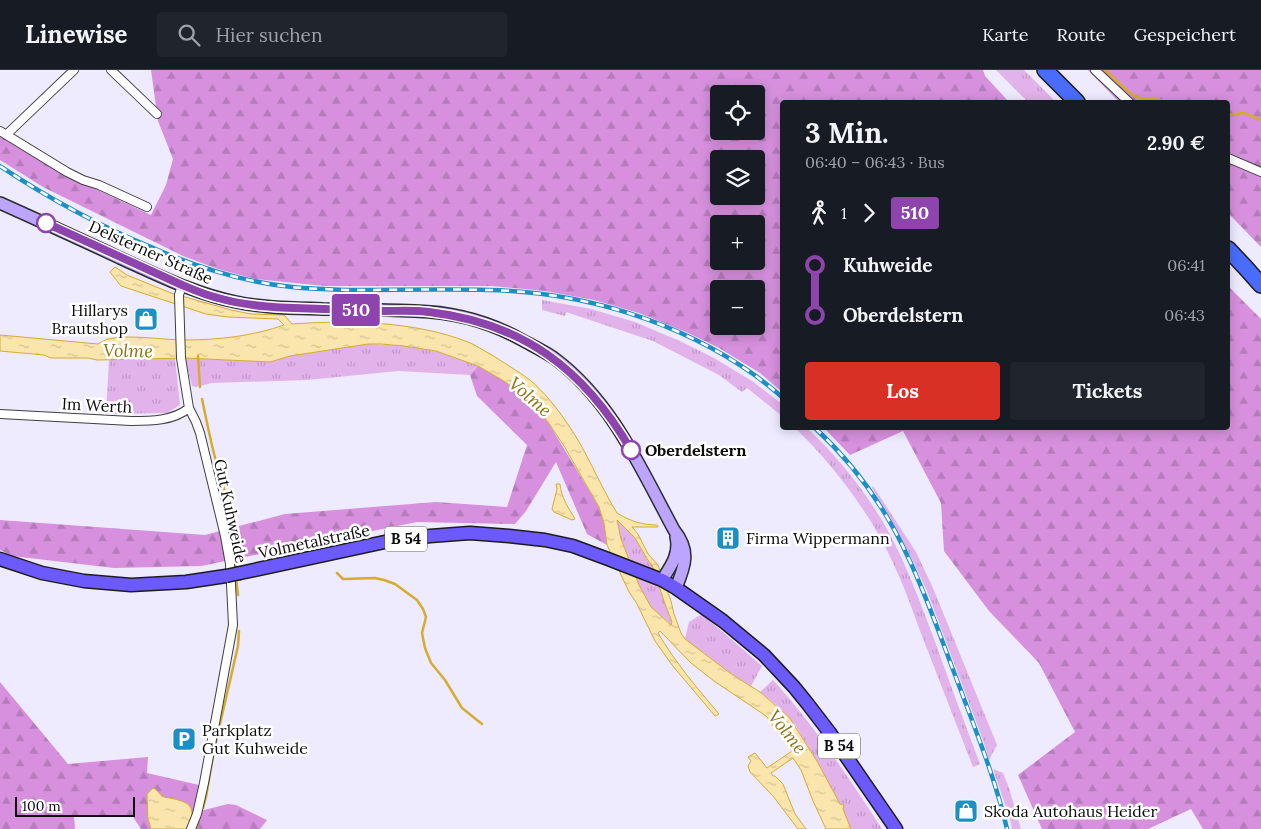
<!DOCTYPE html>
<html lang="de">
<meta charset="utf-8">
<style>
body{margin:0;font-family:Lora,serif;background:#20242c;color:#f1f3f6;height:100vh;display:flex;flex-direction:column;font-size:19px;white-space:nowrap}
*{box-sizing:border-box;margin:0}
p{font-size:16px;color:#9ea1a6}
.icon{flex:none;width:28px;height:28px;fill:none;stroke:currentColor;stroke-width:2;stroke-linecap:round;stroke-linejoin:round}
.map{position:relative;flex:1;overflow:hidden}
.sheet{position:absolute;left:780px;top:30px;width:450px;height:330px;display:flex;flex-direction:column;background:#171b24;border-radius:5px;box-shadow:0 2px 12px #0003}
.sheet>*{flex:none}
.badge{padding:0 10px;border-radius:4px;font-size:18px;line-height:32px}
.tools{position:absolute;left:710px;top:15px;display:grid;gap:10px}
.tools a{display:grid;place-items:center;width:55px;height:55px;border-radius:5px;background:#171b24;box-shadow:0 2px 12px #0003;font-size:25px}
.scale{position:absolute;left:15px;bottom:12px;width:120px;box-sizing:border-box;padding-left:5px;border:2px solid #0c0c0c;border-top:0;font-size:14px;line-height:18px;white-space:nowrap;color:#0c0c0c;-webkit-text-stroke:4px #fff;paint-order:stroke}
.map>.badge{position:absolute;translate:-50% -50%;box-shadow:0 0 0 2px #fff}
.legs{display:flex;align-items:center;gap:8px;height:55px;padding:0 25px;font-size:16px}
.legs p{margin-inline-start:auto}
.overview{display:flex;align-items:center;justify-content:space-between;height:85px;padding:0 25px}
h1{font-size:28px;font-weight:800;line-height:38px}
.cta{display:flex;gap:10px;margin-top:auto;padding:10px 25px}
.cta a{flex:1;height:58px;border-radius:5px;background:#d93025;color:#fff;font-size:20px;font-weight:800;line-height:58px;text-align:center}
.cta a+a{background:#20242c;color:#f1f3f6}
ul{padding:0 25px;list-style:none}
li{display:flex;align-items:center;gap:18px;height:50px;font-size:19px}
li i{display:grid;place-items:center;width:8px;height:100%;margin:0 6px;background:currentColor}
li i::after{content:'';width:12px;height:12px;margin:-6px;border:4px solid;border-radius:50%;background:#171b24}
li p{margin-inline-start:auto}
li:first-child i{background:linear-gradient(#0000 50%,currentColor 0)}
li:last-child i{background:linear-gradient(currentColor 50%,#0000 0)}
header{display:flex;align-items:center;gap:30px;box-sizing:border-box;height:70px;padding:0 25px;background:#171b24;border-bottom:1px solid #363941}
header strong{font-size:24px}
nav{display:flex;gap:28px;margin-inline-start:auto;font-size:18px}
.search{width:350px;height:45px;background:#20242c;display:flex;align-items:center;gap:12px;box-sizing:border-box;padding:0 18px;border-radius:5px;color:#9ea1a6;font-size:19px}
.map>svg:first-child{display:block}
.grass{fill:url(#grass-tufts)}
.forest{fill:url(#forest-firs);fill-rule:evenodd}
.water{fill:url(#water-ripples);stroke:#d5ac2e;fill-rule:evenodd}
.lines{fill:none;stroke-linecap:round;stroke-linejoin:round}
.stream{stroke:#d5ac2e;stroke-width:2.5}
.street-casing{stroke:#3f3f3f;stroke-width:10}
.secondary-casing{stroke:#2e2e2e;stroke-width:14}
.primary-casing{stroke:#1d1d1d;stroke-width:15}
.highway-casing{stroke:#1d1d1d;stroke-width:18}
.street{stroke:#fff;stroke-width:8}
.secondary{stroke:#bba5ff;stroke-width:11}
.primary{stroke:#6d5aff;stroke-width:12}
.highway{stroke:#4a6cfd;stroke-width:15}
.rail-casing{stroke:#1c90c3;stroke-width:4.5}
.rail{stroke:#fff;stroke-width:2.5;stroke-dasharray:8;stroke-linecap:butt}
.primary-bridge-casing{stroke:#1d1d1d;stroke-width:15;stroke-linecap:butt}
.primary-bridge{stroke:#6d5aff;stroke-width:12}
.line-1-casing{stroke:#fff;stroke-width:11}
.line-1{stroke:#8e44ad;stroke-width:8}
.stop-1-dot{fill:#fff;stroke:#8e44ad;stroke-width:2.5}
.labels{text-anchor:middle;stroke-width:5;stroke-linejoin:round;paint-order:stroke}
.shield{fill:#fff;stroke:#555;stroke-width:1}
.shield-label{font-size:15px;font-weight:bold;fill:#0c0c0c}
.street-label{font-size:16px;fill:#0c0c0c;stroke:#fff}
.poi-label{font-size:16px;fill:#0c0c0c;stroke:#fff;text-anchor:start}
.stop-label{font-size:16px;font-weight:bold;fill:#0c0c0c;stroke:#fff;text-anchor:start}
.water-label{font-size:18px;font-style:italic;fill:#8e740e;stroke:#fff}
</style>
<header>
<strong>Linewise</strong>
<div class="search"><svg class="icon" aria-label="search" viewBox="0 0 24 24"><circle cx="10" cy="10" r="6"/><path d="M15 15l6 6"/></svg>Hier suchen</div>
<nav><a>Karte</a><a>Route</a><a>Gespeichert</a></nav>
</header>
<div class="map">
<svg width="1261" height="759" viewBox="0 0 1261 759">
<defs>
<pattern id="grass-tufts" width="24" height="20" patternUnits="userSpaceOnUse" patternTransform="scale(1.25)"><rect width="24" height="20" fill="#e2b2eb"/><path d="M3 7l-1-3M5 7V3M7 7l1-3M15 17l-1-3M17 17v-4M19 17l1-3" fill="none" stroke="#c198c8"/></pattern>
<pattern id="forest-firs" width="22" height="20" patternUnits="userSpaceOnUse" patternTransform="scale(1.25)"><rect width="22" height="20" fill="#d690dd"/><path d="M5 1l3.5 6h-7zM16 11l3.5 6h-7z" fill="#b67bbc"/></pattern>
<pattern id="water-ripples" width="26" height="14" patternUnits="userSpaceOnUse" patternTransform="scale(1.25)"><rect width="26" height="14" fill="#fae5ac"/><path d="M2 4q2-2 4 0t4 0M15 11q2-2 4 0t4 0" fill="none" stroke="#d5c393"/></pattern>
</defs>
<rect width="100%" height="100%" fill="#eeeaff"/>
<!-- grass -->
<path class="grass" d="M996,0h28l32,32h-28z
M542,230l49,9 44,13 47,20 32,16 38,23 30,23v12l-35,-28 -5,4 -23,-17 -66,-34 -87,-29 -1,4 -23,-6z
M368,274l36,2 31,5 43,15 -8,9 -72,-4 -91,9 -95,3 -16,4 -4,-1 -7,-28 85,4 20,-6z
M175,288l5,47 -13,8 -61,1 3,-54z
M795,358h12c29,27 55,59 76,94 21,36 35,75 50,114 15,43 31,85 47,128l-7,3c-17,-44 -34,-87 -51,-131 -9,-24 -17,-48 -28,-71 -21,-48 -61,-101 -99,-137z
M873,416l43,66 17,36 64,157 -8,15 -6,-20 -56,-149 -17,-36 -19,-36 -19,-31z
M618,449l17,19 12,21 5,6 13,39 7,19v2l-21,-18 -12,-22 -18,-46 -4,-19z
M702,544l60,52 -11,20 -21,-13 -45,-34 4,-17z
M773,610c41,45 76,98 109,149h-31l-11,-25 -23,-43 -22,-36 -15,-17 -20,-16z
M993,699l10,4 6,15 12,41h-9l-2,-10z"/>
<!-- forest -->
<path class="forest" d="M151,0h832l2,6 24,26h-227v290l-22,-19 -41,-25 -33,-16 -47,-19 -45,-13 -49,-9 -54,-5h-166l-70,-7 -37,-10 -35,-13 -140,-69 -43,-27v-25l57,36 94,44 15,-30 7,-26 -15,-38zM719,24h37v37h-37zM719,89h37v37h-37zM719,154h37v37h-37zM719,219h37v37h-37z
M1088,0h173v177l-33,-34v-111h-109z
M1228,216l33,33v510h-58l-12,-20 -43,20h-106l-24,-54 57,-43 -36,-69 -50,-52 -45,-60 -3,-48 -38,-72 -53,24 -26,-27h404z
M478,296l26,15 26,19 18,22 51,85 5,16 3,22 -20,-11 -31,-72 -30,49 -11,13 -98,-2 -216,44 -87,2 -102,-12 -12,-6v-30l205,15 80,-21 151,-12 71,5 20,-62 -50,-49 -7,-21z
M0,612l68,82 80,-7 -1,16 52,12 1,26 28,-7 8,1 31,15 -7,9h-71c2,-10 6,-17 -2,-26l-40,-9 1,25 3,10h-10l-8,-12 -59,-1 1,13h-75z"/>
<!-- water -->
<path class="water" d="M115,197l12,8 44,18 60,17 20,4 33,1 8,9c57,-4 122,-3 176,18 8,3 16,9 24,13 12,8 26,16 38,25 14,12 27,28 37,43 20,28 32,61 50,90 13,8 25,12 40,12l1,2h-26l6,7 10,20 10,11 13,36 3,13 7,19 4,6 45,34 30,19 29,25 28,44 23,43 4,1 -1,4 8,20h-25l-13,-28 -12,-31 -8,-12 -22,15 2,3h2l8,8 12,30 11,15h-8l-25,-33 -23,-24 -2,-6 3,-5 -3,-4 7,-4 12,15 25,-17 -26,-35 -52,-35 -23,-18 -31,-32 -2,2c17,29 39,55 61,81l-4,2 -43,-51 -17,-24 -19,-39 -7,-10 -22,-47 -3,-22 -5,-16 -35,-61 -16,-24 -18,-22 -26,-19 -26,-15 -42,-15 -32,-5 -23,-2h-13l-78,12 -20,6 -85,-4 -88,2 -9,-2h-37l-7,-3 -44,-4v-16l98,9c3,-2 7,-4 10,-5 21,-5 55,1 77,1 33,0 68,-4 99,-15l-6,-6 -50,-2 -22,-3 -85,-28 -11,-14zM617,450l18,18 12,21 5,6 13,39 7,18 -1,3 -20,-18 -12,-22 -18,-46z
M556,414h4c1,13 8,23 15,35l-3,1 -18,-8 -2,-3 5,-20z
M153,718c5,2 5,5 9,8 1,1 6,2 8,2 23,5 25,9 19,31h-38l-3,-10 -1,-25z"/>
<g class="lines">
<!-- stream -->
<path class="stream" d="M1105,0l26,24 9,4 14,1 17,3
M1228,45l16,-2 17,7
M198,286l2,31
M202,329c7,34 14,69 26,101 1,4 1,10 2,15 3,18 4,36 6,54
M337,503l6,6 32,-1 9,2 11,4 22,16 6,9 3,8 -4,16 3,15 6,15 14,17 17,28 20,16
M236,507l2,18
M203,738l3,-11 8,-47 24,-104 1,-15
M196,759l3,-10"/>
<!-- street casing -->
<g class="street-casing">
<path id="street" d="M111,0l46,44
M1095,0l34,32
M0,61l67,41 16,8 16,5 48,22
M6,65l68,-65
M1228,88l33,14
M182,215l-3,10 2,63 8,50 7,14 4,11 25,103 5,28 3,61 -29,158 -7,31 -6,15
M0,344l131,7c20,0 42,0 58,-13"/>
</g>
<!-- secondary casing -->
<g class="secondary-casing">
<path id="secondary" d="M0,133c40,18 80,36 120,55 38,17 75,36 116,44 28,6 58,6 87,7 31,0 62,1 92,2 38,1 75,11 107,29 11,6 22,11 32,18 58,43 87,111 120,172 17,21 11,36 2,58
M662,510c9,-14 18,-26 14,-43"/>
</g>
<!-- primary casing -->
<g class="primary-casing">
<path id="primary" d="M0,489l42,14 42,8 47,4 55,-3 40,-6
M240,503l154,-33 36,-4 40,-3 39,3 36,4 28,6 35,13 54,21 14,8 47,33 41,34 30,32 13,16 23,30 66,96"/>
</g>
<!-- highway casing -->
<g class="highway-casing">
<path id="highway" d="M1045,0l32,32
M1228,179l17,18 16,18"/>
</g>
<!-- street -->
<use href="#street" class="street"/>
<!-- secondary -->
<use href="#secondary" class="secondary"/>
<!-- primary -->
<use href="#primary" class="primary"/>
<!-- highway -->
<use href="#highway" class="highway"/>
<!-- rail casing -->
<g class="rail-casing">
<path id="rail" d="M0,96c48,32 98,59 151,81 45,20 92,35 141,40 18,2 36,2 54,3 48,0 95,-1 143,0 94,2 190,31 267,86 9,7 18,14 26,21
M815,358c39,36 71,81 93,129 20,42 35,87 52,131 17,46 36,93 47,141"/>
</g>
<!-- rail -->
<use href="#rail" class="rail"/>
<!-- primary-bridge casing -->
<g class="primary-bridge-casing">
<path id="primary-bridge" d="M226,506l14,-3"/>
</g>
<!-- primary-bridge -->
<use href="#primary-bridge" class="primary-bridge"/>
</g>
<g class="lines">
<!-- line-1 casing -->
<g class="line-1-casing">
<path id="line-1" d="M46,153l136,62c12,5 23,10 36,13 35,10 72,10 109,11 19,0 38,1 57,2 15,0 30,-1 45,1 94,11 155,57 202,138"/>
</g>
<!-- line-1 -->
<use href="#line-1" class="line-1"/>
</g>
<!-- icons -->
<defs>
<g id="shop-square" transform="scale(1.25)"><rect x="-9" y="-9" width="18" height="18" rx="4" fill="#1c90c3" stroke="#fff"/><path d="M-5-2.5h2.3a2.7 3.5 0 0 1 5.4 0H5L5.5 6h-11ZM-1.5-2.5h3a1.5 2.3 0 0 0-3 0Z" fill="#fff"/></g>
<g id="building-square" transform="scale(1.25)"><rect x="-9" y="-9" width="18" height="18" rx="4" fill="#1c90c3" stroke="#fff"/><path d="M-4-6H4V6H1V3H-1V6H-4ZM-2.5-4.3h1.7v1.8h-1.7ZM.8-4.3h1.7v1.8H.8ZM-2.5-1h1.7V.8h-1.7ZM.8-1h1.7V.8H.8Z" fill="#fff"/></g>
<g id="parking-square" transform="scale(1.25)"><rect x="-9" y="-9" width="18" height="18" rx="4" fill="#1c90c3" stroke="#fff"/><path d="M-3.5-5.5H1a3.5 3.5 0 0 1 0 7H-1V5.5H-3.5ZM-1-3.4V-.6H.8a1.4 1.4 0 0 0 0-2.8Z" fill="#fff"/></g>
</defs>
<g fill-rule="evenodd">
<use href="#shop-square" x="146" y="249"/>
<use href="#building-square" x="728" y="468"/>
<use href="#parking-square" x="184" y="669"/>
<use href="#shop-square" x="966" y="741"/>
</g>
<!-- markers -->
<g class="stop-1-dot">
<circle cx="46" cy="153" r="9"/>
<circle cx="631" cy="380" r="9"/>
</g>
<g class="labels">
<!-- shield labels -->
<g class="shield">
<rect x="385" y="456.5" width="42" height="25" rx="4"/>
<rect x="818" y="663.5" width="42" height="25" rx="4"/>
</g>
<g class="shield-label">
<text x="406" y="474">B 54</text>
<text x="839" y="681">B 54</text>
</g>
<!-- street labels -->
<g class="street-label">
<text transform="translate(151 182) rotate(24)" y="6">Delsterner Straße</text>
<text transform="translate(97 335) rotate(3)" y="6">Im Werth</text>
<text transform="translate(231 441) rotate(78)" y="6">Gut Kuhweide</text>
<text transform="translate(314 471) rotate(-12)" y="6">Volmetalstraße</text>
</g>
<!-- poi labels -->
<g class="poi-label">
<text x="128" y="246" text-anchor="end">Hillarys<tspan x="128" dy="18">Brautshop</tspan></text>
<text x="746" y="474">Firma Wippermann</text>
<text x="202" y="666">Parkplatz<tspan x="202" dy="18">Gut Kuhweide</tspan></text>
<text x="984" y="747">Skoda Autohaus Heider</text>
</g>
<!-- stop labels -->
<g class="stop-label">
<text x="645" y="386">Oberdelstern</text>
</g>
<!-- water labels -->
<g class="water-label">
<text transform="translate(128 281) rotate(1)" y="6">Volme</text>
<text transform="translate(530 327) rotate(41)" y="6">Volme</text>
<text transform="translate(787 662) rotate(52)" y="6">Volme</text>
</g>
</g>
</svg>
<div class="tools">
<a><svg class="icon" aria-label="locate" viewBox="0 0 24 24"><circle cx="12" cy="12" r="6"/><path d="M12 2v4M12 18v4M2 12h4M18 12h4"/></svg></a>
<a><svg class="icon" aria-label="layers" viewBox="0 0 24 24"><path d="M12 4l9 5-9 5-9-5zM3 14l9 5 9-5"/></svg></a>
<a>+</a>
<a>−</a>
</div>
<div class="scale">100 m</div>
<b class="badge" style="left:356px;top:240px;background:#8e44ad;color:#fff">510</b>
<section class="sheet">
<div class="overview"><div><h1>3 Min.</h1><p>06:40 – 06:43 · Bus</p></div><b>2.90 €</b></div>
<div class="legs"><svg class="icon" aria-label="walk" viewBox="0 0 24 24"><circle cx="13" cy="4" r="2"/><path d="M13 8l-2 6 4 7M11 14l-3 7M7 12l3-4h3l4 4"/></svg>1<svg class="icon" aria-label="forward" viewBox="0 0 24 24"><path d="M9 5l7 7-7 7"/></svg><b class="badge" style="background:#8e44ad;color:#fff">510</b></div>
<ul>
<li><i style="color:#8e44ad"></i><b>Kuhweide</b><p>06:41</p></li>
<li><i style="color:#8e44ad"></i><b>Oberdelstern</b><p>06:43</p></li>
</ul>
<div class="cta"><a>Los</a><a>Tickets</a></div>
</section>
</div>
